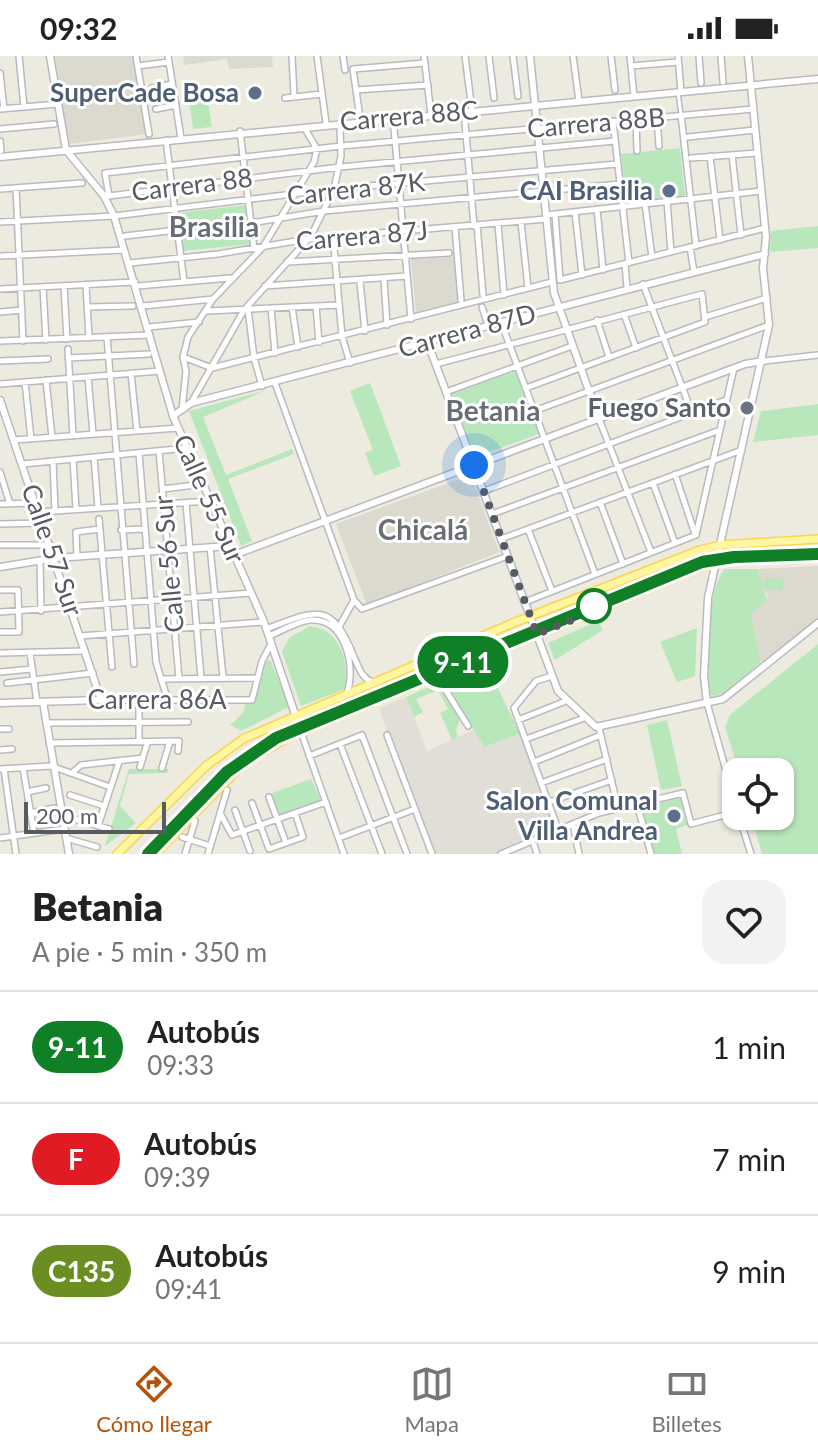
<!DOCTYPE html>
<html lang="es">
<meta charset="utf-8">
<style>
body{margin:0;font-family:Lato,sans-serif;background:#f2f2f2;color:#222;height:100vh;display:flex;flex-direction:column;font-size:30px;white-space:nowrap}
*{box-sizing:border-box;margin:0}
p{font-size:26px;color:#767676}
.icon{flex:none;width:44px;height:44px;fill:none;stroke:currentColor;stroke-width:2;stroke-linecap:round;stroke-linejoin:round}
.map{position:relative;height:798px;overflow:hidden}
.panel{display:flex;flex-direction:column;background:#fff;flex:1}
.panel>*{flex:none}
.badge{padding:0 16px;border-radius:26px;font-size:28px;line-height:52px}
.tools{position:absolute;left:722px;top:702px;display:grid;gap:16px}
.tools a{display:grid;place-items:center;width:72px;height:72px;border-radius:16px;background:#fff;box-shadow:0 2px 6px #0004;font-size:40px}
.scale{position:absolute;left:24px;bottom:20px;width:142px;box-sizing:border-box;padding-left:8px;border:4px solid #585c62;border-top:0;font-size:22px;line-height:28px;white-space:nowrap;color:#585c62;-webkit-text-stroke:6px #fff;paint-order:stroke}
.you{position:absolute;width:40px;height:40px;margin:-20px;border:6px solid #fff;border-radius:50%;background:#1a73e8;box-shadow:0 0 0 12px #1a73e833}
.map>.badge{position:absolute;translate:-50% -50%;box-shadow:0 0 0 4px #fff}
.round{display:grid;place-items:center;flex:none;width:84px;height:84px;border-radius:24px;background:#f2f2f2}
.summary{display:flex;align-items:center;justify-content:space-between;height:136px;padding:0 32px}
h1{font-size:38px;font-weight:800;line-height:60px}
ul{padding:0;list-style:none}
li{display:flex;align-items:center;gap:24px;height:112px;padding:0 32px;border-top:2px solid #e0e0e0}
li div{flex:1}
li b{display:block;font-size:30px}
li em{font-style:normal}
li .badge{min-width:88px;font-weight:700;text-align:center}
.status{display:flex;justify-content:space-between;align-items:center;height:56px;padding:0 40px;background:#fff;direction:ltr}
.status svg{height:22px;fill:currentColor}
.dock{display:flex;justify-content:space-around;align-items:center;height:112px;border-top:2px solid #e0e0e0;background:#fff;font-size:22px;color:#767676}
.dock a{display:grid;justify-items:center;gap:4px}
.dock .current{color:#b45309}
.map>svg:first-child{display:block}
.industrial{fill:#e0ded7}
.education{fill:#dcdace}
.green{fill:#b9e7bc}
.lines{fill:none;stroke-linecap:round;stroke-linejoin:round}
.pedestrian-casing{stroke:#b8bac0;stroke-width:6}
.minor-casing{stroke:#b8bac0;stroke-width:8}
.tertiary-casing{stroke:#b8bac0;stroke-width:9}
.primary-casing{stroke:#fbd54b;stroke-width:10}
.pedestrian{stroke:#fff;stroke-width:3}
.minor{stroke:#fff;stroke-width:5}
.tertiary{stroke:#fff;stroke-width:6}
.primary{stroke:#fff6a2;stroke-width:7}
.line-casing{stroke:#fff;stroke-width:18}
.line{stroke:#0f8026;stroke-width:12}
.walk{stroke:#585c62;stroke-width:8;stroke-dasharray:0 14.4}
.service-dot{fill:#5c6f8a;stroke:#fff;stroke-width:3}
.worship-dot{fill:#6b7280;stroke:#fff;stroke-width:3}
.stop-dot{fill:#fff;stroke:#0f8026;stroke-width:4}
.labels{text-anchor:middle;stroke-width:6;stroke-linejoin:round;paint-order:stroke}
.service-label{font-size:26px;font-weight:bold;fill:#4e5e75;stroke:#fff;text-anchor:end}
.street-label{font-size:26px;fill:#585c62;stroke:#fff}
.worship-label{font-size:26px;font-weight:bold;fill:#5b616d;stroke:#fff;text-anchor:end}
.neighbourhood-label{font-size:28px;font-weight:bold;fill:#696e74;stroke:#fff}
</style>
<div class="status"><b>09:32</b><svg viewBox="0 0 49 12"><path d="M0 12V9h3v3zM5 12V6h3v6zM10 12V3h3v9zM15 12V0h3v12zM26 1h20v11H26zM47 4h2v5h-2z"/></svg></div>
<div class="map">
<svg width="818" height="798" viewBox="0 0 818 798">
<rect width="100%" height="100%" fill="#edebdf"/>
<!-- industrial -->
<path class="industrial" d="M406,641l21,54 49,-22 8,18 36,-13 35,94 -60,26h-62l-54,-146z"/>
<!-- education -->
<path class="education" d="M55,0h80l12,78 -78,10z
M183,0h89l1,11 -44,2 -2,-10 -43,6z
M454,201l4,45 -42,10 -5,-53z
M471,419l28,77 -132,53 -31,-81z
M818,510v55l-57,41 -10,-48 17,-19 -9,-12 -1,-14z"/>
<!-- green -->
<path class="green" d="M206,32l6,39 -19,2 -5,-39z
M680,92l5,48 -59,6 -5,-48z
M246,149l5,39 -68,7 -5,-38z
M818,170v22l-48,4 1,-21z
M516,315l23,63 -64,23 -23,-63z
M370,327l31,83 -27,10 -9,-23 8,-3 -23,-59z
M267,334l-64,27 23,58 66,-26 2,5 -66,25 24,62 -11,5 -52,-135z
M818,348v31l-65,7 8,-31z
M724,513h34l5,20 2,-11 18,1v11l-19,-1 3,11 -16,14 10,48 -34,30 -13,4 -5,-2c0,-39 -6,-90 15,-125z
M598,565l5,9 -48,30 -7,-17z
M310,570c31,3 39,36 35,63l-44,17 -19,-54 7,-14z
M697,572l-2,48 -18,6 -17,-40z
M818,588v210h-56l-11,-38h29v-44h-41l-14,-45 5,-12z
M267,604l4,1 18,46 -48,24 -11,-6 13,-12 3,-10 9,-1z
M492,620l28,58 -36,13 -36,-61z
M437,627l23,36 -4,11 2,7 -6,3 -12,-27 8,-4 -10,-19 -22,9 7,13 -9,5 -8,-20z
M667,664l15,66 -21,4 -14,-65z
M129,713h39v4l-39,1 -9,32 16,17 -31,23z
M311,723l10,22 -41,15 -8,-23z
M680,742l7,27 -11,4 6,25h-29l-13,-46z"/>
<g class="lines">
<!-- pedestrian casing -->
<g class="pedestrian-casing">
<path id="pedestrian" d="M678,36l3,23"/>
</g>
<!-- minor casing -->
<g class="minor-casing">
<path id="minor" d="M19,0l5,51
M136,0l13,78
M168,0l13,82
M292,0l2,40
M317,0l9,67
M343,0l2,14
M424,0l7,58
M465,0l7,54
M489,0l5,42
M513,0l5,40
M573,0l6,45
M611,0l4,34
M630,0l4,40
M678,0l3,36
M699,0l2,27
M721,0l2,26
M138,10l31,-4
M631,10l47,-4
M0,17l4,36
M152,32l20,-4
M356,34l72,-5
M285,42l37,-4
M0,53l58,-5
M156,53l20,-4
M359,55l-6,-42 72,-6
M464,55l10,115
M681,59l15,131
M393,61l18,202
M657,62l2,28
M636,64l1,31
M613,65l16,142
M0,73l54,-5
M240,75l14,118
M688,81l67,-7
M166,84l18,142
M0,85l1,10
M732,99l9,80
M710,100l10,84
M691,102l66,-5
M16,132l7,153
M0,133l82,-6
M109,140l-4,-23 236,-27 412,-37
M109,140l231,-29 275,-26
M667,145l4,51
M645,148l7,53
M597,153l6,61
M575,156l7,63
M555,158l5,66 205,-52
M546,159l215,-24
M0,166l114,-6 220,-27 283,-25
M521,166l7,66
M251,167l73,-12 296,-27
M498,168l6,71
M477,169l6,70
M455,171l6,73
M125,180l52,-6
M333,181l9,99 8,27
M690,191l4,25
M0,200l124,-6
M287,206l162,-9
M130,207l88,-9 90,-15 239,-20
M625,208l2,24
M384,224l3,45
M360,226l5,49
M643,228l49,129
M86,229l3,53
M64,230l3,53
M137,230l93,-8
M265,230l142,-10
M43,231l3,53
M0,233l135,-7
M143,250l70,-7
M316,250l3,36
M87,251l46,-1
M292,251l6,40
M482,251l6,18
M271,252l4,45
M248,253l6,49 8,28
M207,255l132,-6
M0,256l22,-2
M624,258l12,34
M705,261l62,-19
M597,264l12,37
M501,266l94,252
M149,271l50,-5
M107,281l27,327
M0,285l150,-6
M68,293l5,87
M183,301l29,11 340,-86
M68,302l81,-4
M0,305l48,-2
M764,305l54,-6
M436,308l266,-70 3,28 -179,66
M131,317l6,58
M88,321l5,57
M46,324l6,57
M25,326l6,57
M275,327l79,217 8,9 146,-53
M0,328l160,-13
M446,336l126,-46
M191,347l53,-93 67,-74 23,-47 7,-33 -1,-29
M182,353l4,-38 -3,-14 5,-20 25,-38 50,-52 51,-85 3,-13 -12,-20
M534,355l235,-86
M599,363l52,133
M14,384l164,-12
M159,395l20,227
M139,397l17,209 12,39
M94,401l4,51
M73,403l3,50
M53,405l2,50
M23,408l164,-16
M0,416l10,32
M675,418l20,60
M653,427l22,60
M163,433l40,-5
M484,435l242,-91
M600,446l23,62
M186,447l15,175
M0,448l35,-1
M39,456l171,-11
M492,458l228,-84
M99,463l13,148
M0,468l43,-1
M528,473l24,62
M121,474l22,-1
M696,479l38,-167
M501,483l241,-89
M0,489h50
M210,491l13,130
M77,501l-1,-25 24,-3
M40,506l1,49
M0,534h18l1,42h-19
M525,546l171,-67
M0,556l251,-19
M339,571l15,-27
M266,573c51,-19 65,-29 88,28 5,11 7,20 18,25
M80,580l184,-14
M269,580c13,-5 28,-15 42,-16 35,-2 45,48 36,73
M0,597l85,-2
M30,597l7,49
M0,616l32,-3
M437,620l31,50
M552,620l-16,5 -22,27 44,121
M161,623l97,-1
M7,627l86,-10
M101,644h151l10,-39 9,-17
M139,645v40
M707,647l29,103
M518,664l48,-19
M46,667l142,-1
M599,672l19,80
M0,673h9
M301,676l43,122
M387,679l45,119
M526,683l58,-21
M49,687l130,-2 -1,10
M340,688l42,110
M0,694l12,-1
M309,700l53,-21 45,119
M534,706l67,-27
M140,711l7,-23
M23,712l11,65
M162,712l8,-27
M0,713l51,-3 59,21
M4,713l12,85
M72,717l9,-8 62,-7
M541,727l66,-24
M27,736l19,-4
M70,739l34,11
M269,741l17,46
M549,746l63,-22
M252,747l17,46 34,-12 -8,-24
M637,748l14,50
M235,754l15,41
M30,757l24,-5
M220,757l12,22 94,-33
M61,759l48,14
M739,760l12,38
M573,768l6,30
M98,770l21,-64
M182,781l28,9
M0,782l64,-9
M66,782l31,9
M339,782l76,-29
M533,785l4,13
M185,798l10,-33
M208,798l19,-64
M501,798l98,-41 84,-20 8,31 45,-12"/>
</g>
<!-- tertiary casing -->
<g class="tertiary-casing">
<path id="tertiary" d="M50,0l16,94
M530,0l24,237 45,126
M66,94l38,46 10,20 59,200 91,206 37,110
M0,101l818,-78
M427,285l131,350 38,36 127,-28 95,-76
M0,344l101,300 -101,3
M173,360l18,-13 574,-149
M234,499l511,-191 19,-3
M0,511l55,-9 175,-12
M43,646l26,152
M707,647l-3,-27 4,-78 61,-273 -6,-57 3,-31 -18,-181"/>
</g>
<!-- primary casing -->
<g class="primary-casing">
<path id="primary" d="M117,798l89,-88 37,-27 270,-116 187,-73 21,-5 97,-6
M155,798l87,-89 45,-27 414,-171 28,-6 89,-4"/>
</g>
<!-- pedestrian -->
<use href="#pedestrian" class="pedestrian"/>
<!-- minor -->
<use href="#minor" class="minor"/>
<!-- tertiary -->
<use href="#tertiary" class="tertiary"/>
<!-- primary -->
<use href="#primary" class="primary"/>
</g>
<g class="lines">
<!-- line casing -->
<g class="line-casing">
<path id="line" d="M148,798l79,-82 49,-34 426,-176 32,-5 84,-3"/>
</g>
<!-- line -->
<use href="#line" class="line"/>
<!-- walk -->
<path class="walk" d="M474,409l63,169 55,-22 2,-6"/>
</g>
<!-- markers -->
<g class="service-dot">
<circle cx="255" cy="37" r="8"/>
<circle cx="669" cy="135" r="8"/>
<circle cx="674" cy="760" r="8"/>
</g>
<circle class="worship-dot" cx="747" cy="352" r="8"/>
<circle class="stop-dot" cx="594" cy="550" r="16"/>
<g class="labels">
<!-- service labels -->
<g class="service-label">
<text x="239" y="46">SuperCade Bosa</text>
<text x="653" y="144">CAI Brasilia</text>
<text x="658" y="754">Salon Comunal<tspan x="658" dy="30">Villa Andrea</tspan></text>
</g>
<!-- street labels -->
<g class="street-label">
<text transform="translate(409 60) rotate(-5)" y="9">Carrera 88C</text>
<text transform="translate(596 67) rotate(-5)" y="9">Carrera 88B</text>
<text transform="translate(192 129) rotate(-7)" y="9">Carrera 88</text>
<text transform="translate(356 133) rotate(-6)" y="9">Carrera 87K</text>
<text transform="translate(362 180) rotate(-5)" y="9">Carrera 87J</text>
<text transform="translate(467 275) rotate(-15)" y="9">Carrera 87D</text>
<text transform="translate(209 443) rotate(66)" y="9">Calle 55 Sur</text>
<text transform="translate(52 494) rotate(71)" y="9">Calle 57 Sur</text>
<text transform="translate(169 508) rotate(-95)" y="9">Calle 56 Sur</text>
<text x="157" y="653">Carrera 86A</text>
</g>
<!-- worship labels -->
<g class="worship-label">
<text x="731" y="361">Fuego Santo</text>
</g>
<!-- neighbourhood labels -->
<g class="neighbourhood-label">
<text x="214" y="181">Brasilia</text>
<text x="493" y="365">Betania</text>
<text x="423" y="484">Chicalá</text>
</g>
</g>
</svg>
<div class="tools">
<a><svg class="icon" aria-label="locate" viewBox="0 0 24 24"><circle cx="12" cy="12" r="6"/><path d="M12 2v4M12 18v4M2 12h4M18 12h4"/></svg></a>
</div>
<div class="scale">200 m</div>
<div class="you" style="left:474px;top:409px"></div>
<b class="badge" style="left:463px;top:606px;background:#0f8026;color:#fff">9-11</b>
</div>
<section class="panel">
<div class="summary"><div><h1>Betania</h1><p>A pie · 5 min · 350 m</p></div><a class="round"><svg class="icon" aria-label="heart" viewBox="0 0 24 24"><path d="M12 20l-8-8c-3-5 5-10 8-4 3-6 11-1 8 4z"/></svg></a></div>
<ul>
<li><span class="badge" style="background:#0f8026;color:#fff">9-11</span><div><b>Autobús</b><p>09:33</p></div><em>1 min</em></li>
<li><span class="badge" style="background:#e01b24;color:#fff">F</span><div><b>Autobús</b><p>09:39</p></div><em>7 min</em></li>
<li><span class="badge" style="background:#6b8e23;color:#fff">C135</span><div><b>Autobús</b><p>09:41</p></div><em>9 min</em></li>
</ul>
</section>
<nav class="dock">
<a class="current"><svg class="icon" aria-label="directions" viewBox="0 0 24 24"><path d="M12 3l9 9-9 9-9-9zM9 14v-3h6M13 9l2 2-2 2"/></svg>Cómo llegar</a>
<a><svg class="icon" aria-label="map" viewBox="0 0 24 24"><path d="M3 6l6-2 6 2 6-2v14l-6 2-6-2-6 2zM9 4v14M15 6v14"/></svg>Mapa</a>
<a><svg class="icon" aria-label="tickets" viewBox="0 0 24 24"><path d="M3 7h18v10H3zM15 7v10"/></svg>Billetes</a>
</nav>
